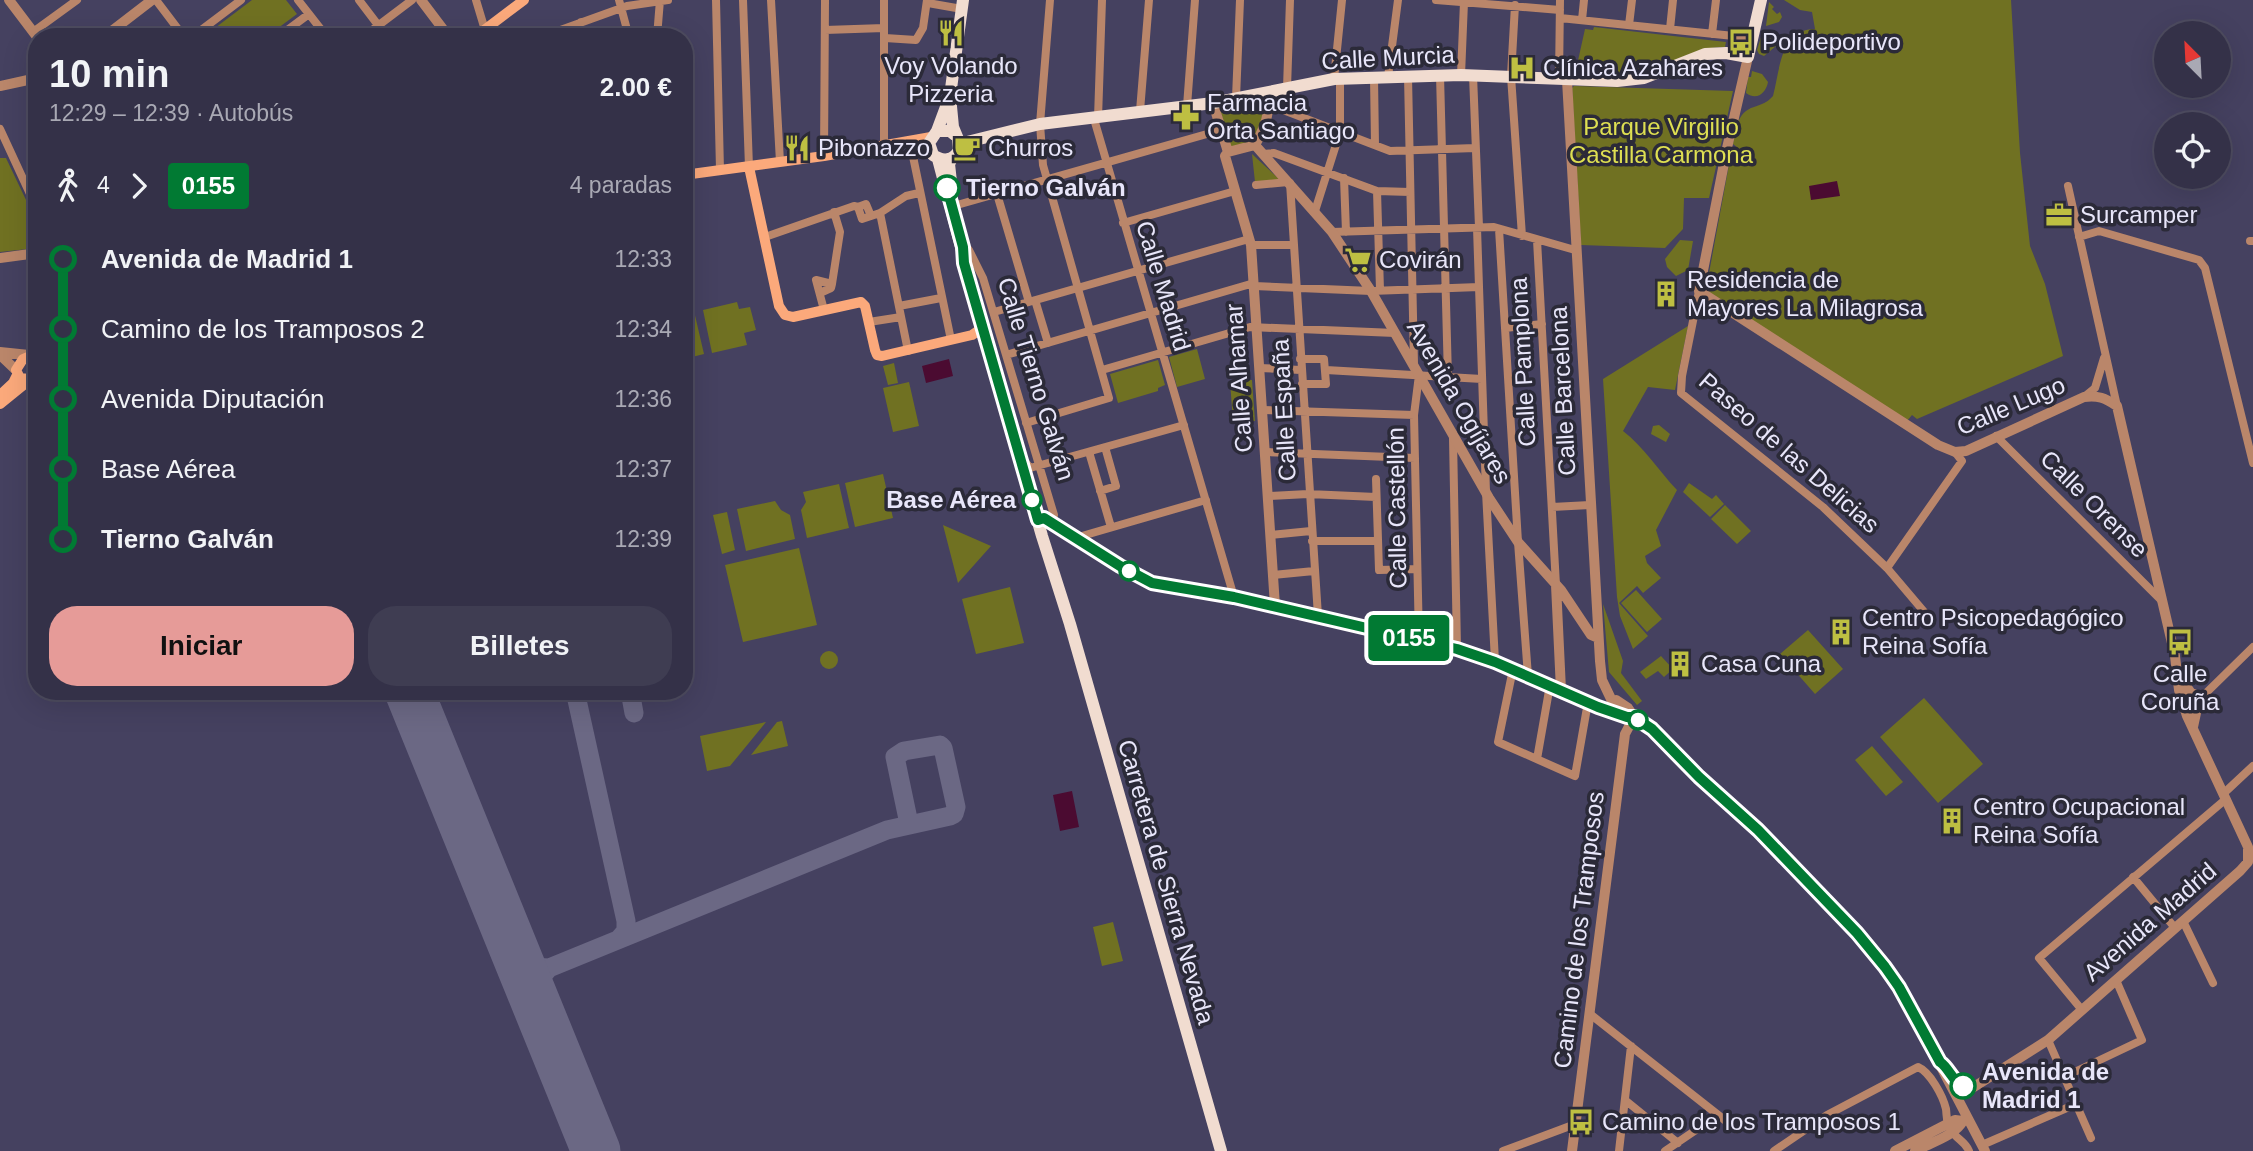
<!DOCTYPE html>
<html lang="es">
<meta charset="utf-8">
<style>
body{margin:0;font-family:Helvetica,sans-serif;background:#3f3d52;color:#f1f3f6;height:100vh;display:flex;flex-direction:column;font-size:26px;white-space:nowrap}
*{box-sizing:border-box;margin:0}
p{font-size:23px;color:#a9a9b4}
.icon{flex:none;width:38px;height:38px;fill:none;stroke:currentColor;stroke-width:2;stroke-linecap:round;stroke-linejoin:round}
.map{position:relative;flex:1;overflow:hidden}
.panel{position:absolute;left:28px;top:28px;width:665px;height:672px;display:flex;flex-direction:column;background:#343148;border-radius:28px;box-shadow:0 7px 28px #0002,0 0 0 2px #4e4c60}
.panel>*{flex:none}
.badge{padding:0 14px;border-radius:5px;font-size:24px;line-height:46px}
.needle{width:46px;rotate:336deg}
.fabs{position:absolute;left:2154px;top:21px;display:grid;gap:14px}
.fabs a{display:grid;place-items:center;width:77px;height:77px;border-radius:50%;background:#343148;box-shadow:0 7px 28px #0002,0 0 0 2px #4e4c60;font-size:35px}
.map>.badge{position:absolute;translate:-50% -50%;box-shadow:0 0 0 4px #fff}
.legs{display:flex;align-items:center;gap:10px;height:77px;padding:0 21px;font-size:23px}
.legs p{margin-inline-start:auto}
.head{display:flex;align-items:center;justify-content:space-between;height:119px;padding:0 21px}
h1{font-size:38px;font-weight:700;line-height:52px}
.button{display:flex;gap:14px;margin-top:auto;padding:14px 21px}
.button a{flex:1;height:80px;border-radius:28px;background:#e69b98;color:#111;font-size:28px;font-weight:700;line-height:80px;text-align:center}
.button a+a{background:#3f3d52;color:#f1f3f6}
ul{padding:0 21px;list-style:none}
li{display:flex;align-items:center;gap:24px;height:70px;font-size:26px}
li i{display:grid;place-items:center;width:10px;height:100%;margin:0 9px;background:currentColor}
li i::after{content:'';width:18px;height:18px;margin:-9px;border:5px solid;border-radius:50%;background:#343148}
li p{margin-inline-start:auto}
li:first-child i{background:linear-gradient(#0000 50%,currentColor 0)}
li:last-child i{background:linear-gradient(currentColor 50%,#0000 0)}
.map>svg:first-child{display:block}
.green{fill:#707122}
.water{fill:#4b0b31}
.lines{fill:none;stroke-linecap:round;stroke-linejoin:round}
.taxiway{stroke:#6b6884;stroke-width:19}
.runway{stroke:#6b6884;stroke-width:49}
.minor{stroke:#ba866a;stroke-width:8}
.tertiary{stroke:#ba866a;stroke-width:10}
.secondary{stroke:#fba97b;stroke-width:10}
.primary{stroke:#f1dcd0;stroke-width:12}
.line-1-casing{stroke:#fff;stroke-width:16}
.line-1{stroke:#017a33;stroke-width:10}
.stop-1-dot{fill:#fff;stroke:#017a33;stroke-width:3.5}
.labels{text-anchor:middle;stroke-width:7;stroke-linejoin:round;paint-order:stroke}
.poi-label{font-size:24px;fill:#e8e6fa;stroke:#2b2a38;text-anchor:start}
.street-label{font-size:24px;fill:#e8e6fa;stroke:#2b2a38}
.park-label{font-size:24px;fill:#dedf52;stroke:#2b2a38}
.stop-label{font-size:24px;font-weight:bold;fill:#e8e6fa;stroke:#2b2a38;text-anchor:start}
</style>
<div class="map">
<svg width="2253" height="1151" viewBox="0 0 2253 1151">
<rect width="100%" height="100%" fill="#454160"/>
<!-- green -->
<path class="green" d="M252,0h34l11,14 -31,23h-63z
M1784,0h227l9,153 10,93 15,38 18,72 -146,63 -5,-4 -5,6 -197,-127 -3,-10 24,-130 5,-1 2,-5 -5,-4c3,-15 4,-32 21,-37 8,-3 13,-4 19,-11 7,-26 7,-67 42,-67l-3,-17 -12,-2z
M1769,2l5,5 -2,2 5,5 3,-2 2,5 -3,5 -13,4z
M1594,27l132,15 -1,5c-30,0 -51,16 -79,24 -23,7 -47,4 -71,3l10,-45 8,1z
M1773,30l5,3 -2,13 -12,10 -5,-2 -2,-4 4,-13z
M1752,71l10,3 6,8c-2,11 -11,19 -22,11l2,-16h3z
M1574,86l159,5 -24,107h-25l-1,31 -18,19 -84,-3 -9,-157z
M1261,97l4,15 -12,30 -22,6 -12,-42z
M1252,154l28,26 -25,2z
M0,158h6l31,65v25l-37,4z
M1680,240l13,1 -5,29 -12,6 -9,-9 -2,-8z
M737,302l2,7 11,-2 6,23 -12,3 3,12 -35,8 -9,-43z
M694,311l10,43 -20,5v-45z
M1688,326l-13,64 -27,-3 -25,44c21,16 35,39 54,59l-21,40 5,16 -16,10 2,7 14,15 -18,15 -6,-7 -18,17 29,33 -15,13 -13,-33 -3,-19 -14,-218z
M1197,349l8,30 -28,8 -8,-30z
M1158,360l7,25 -7,3v3l-40,12 -8,-29z
M894,363l4,20 -10,2 -5,-19z
M1252,380l3,41 -22,1 -3,-41z
M909,382l10,44 -26,6 -10,-44z
M1659,425l11,9 -4,8 -15,-8 2,-8z
M883,474l10,44 -38,9 -10,-44z
M1689,483l23,16 4,-4 8,9 -14,13 -27,-25z
M839,484l10,44 -42,10 -6,-28 5,-8 -3,-10z
M775,501l6,9 9,5 5,24 -49,12 -9,-42z
M1725,505l26,26 -14,13 -26,-25z
M727,512l8,38 -13,4 -9,-39z
M943,525l48,21 -33,37z
M799,548l18,77 -74,17 -18,-77z
M1010,587l14,56 -48,11 -14,-55z
M1636,590l26,29 -15,13 -26,-29z
M1603,604l20,57 -2,12 21,28 -5,4 -28,-33z
M1808,630l35,39 -28,25 -35,-40z
M820 660a9 9 0 1 1 18 0a9 9 0 1 1-18 0Z
M1661,656l12,13 -9,8 -6,-6 -12,8 -6,-7z
M1924,698l59,66 -45,39 -58,-66z
M782,721l6,25 -37,9 26,-33z
M766,722l-36,44 -23,5 -7,-35z
M1872,746l31,36 -17,14 -31,-36z
M1113,922l10,39 -21,5 -9,-39z"/>
<!-- water -->
<path class="water" d="M1837,181l3,15 -29,4 -2,-14z
M949,359l4,17 -27,7 -4,-17z
M1072,791l7,36 -19,4 -7,-36z"/>
<g class="lines">
<!-- taxiway -->
<path class="taxiway" d="M575,691l51,230v10l-6,7
M630,691l4,22
M515,952l15,15 19,1 338,-138 63,-14 4,-2 2,-7 -13,-59 -3,-3 -36,6 -9,6 13,62 -3,6
M535,1001v-17l14,-16"/>
<!-- runway -->
<path class="runway" d="M409,691l187,460"/>
<!-- minor -->
<path class="minor" d="M156,0l28,37
M298,0l29,37
M359,0l19,25
M476,0l9,30
M619,0l10,37
M716,0l4,170
M743,0l6,167
M771,0l9,162
M884,0v147
M1436,0l124,10
M928,3l34,6
M1515,5l-4,71 11,160
M1560,18l193,20
M1582,20l2,-20
M581,22l4,15
M1629,25l3,-25
M1670,29l3,-29
M825,30l59,-2
M33,32l44,-32
M1712,34l4,-34
M192,37l49,-37
M278,37l31,-23
M363,37l49,-37
M541,37l86,-31 41,-6
M657,37l3,-37
M885,38l31,2 7,-12 4,-28
M1440,75l8,303
M1461,75l3,-73
M1473,75l6,152
M1408,76l6,288
M1374,77l1,68
M1388,77l10,-77
M1334,79l8,-79
M1559,79l1,-79
M29,80l8,39
M1287,88l3,-88
M1236,98l4,-98
M1270,105l120,46 85,-3
M1187,106l8,-106
M1140,111l9,-111
M1098,118l4,-118
M1094,119l140,478
M0,129l37,80
M910,142l41,198
M1263,154l11,-1 103,38 33,1
M824,156l1,-156
M1344,178l2,54
M24,181l13,-2
M1290,183l28,433
M1256,185l32,-3
M2068,186l49,220
M1377,191l3,99
M997,194l32,108
M951,197l6,8 264,-75
M858,207l4,12 18,-6 26,-17 13,-3
M1315,211l25,-79v-54
M880,213l28,138
M1123,223l112,-32
M1477,228l9,264 9,169
M1499,229l19,313 10,134
M1332,232l162,-5 81,23
M765,237l89,-31 4,1 8,-3 5,12
M2079,237l20,-6 100,29 6,8 48,195
M1537,240l19,345
M2250,241h3
M1251,245h42
M969,250l14,28 71,237 -3,8
M1254,286l117,5 108,-4
M1699,291l-17,85 -1,17 142,114 64,61 39,46
M820,293l11,-5 1,-4 8,-52 -6,-20
M1035,300l13,43
M899,306l42,-8
M824,310l-8,-30 16,4
M994,312l255,-73
M869,322l32,-5
M1505,328l37,-4
M1006,355l248,-72
M1300,359h24l2,25h-24
M1259,368l42,2
M1102,370l148,-43 145,6
M1326,370l156,9
M1419,375l-5,40 5,225
M2084,397l11,-9 9,-30
M1262,410l152,5
M1026,423l83,-25 -66,-233 -3,-41 10,-124
M1996,436l166,165
M1453,438l4,210
M1089,452l22,75
M1265,452l150,6
M1023,459l7,9 154,-43
M1376,479l3,91 38,-1
M1100,491l16,-5 -11,-39
M1268,496l40,-2 68,3
M1552,507l38,-2
M1270,535l41,-4
M1075,538l131,-38
M1312,541h65
M1887,568l75,-107 -7,-9
M1273,575l41,-4
M1513,669l-15,73 77,34 13,-74
M2199,704l6,-10 48,-47
M1537,759l13,-74
M2223,794l30,-28
M2133,877l42,51
M2183,921l30,62
M2082,1010l-43,-52 187,-159
M1590,1014l146,115
M2048,1040l43,98
M2064,1077l78,-37 -26,-60
M1625,1100l53,43
M1982,1145l94,-41
M1503,1151l67,-25h5
M1619,1151l12,-105
M1665,1151l53,-36
M1774,1151l53,-36 91,-48c12,5 25,29 28,42 1,8 0,14 5,21 5,9 14,11 18,21"/>
<!-- tertiary -->
<path class="tertiary" d="M9,0l28,37
M421,0l28,37
M104,37l48,-37
M1748,57l-21,91 -28,143 239,154 17,7 11,-1 118,-54c14,-2 21,1 33,9l58,250 4,34 8,26 61,131v15l-8,9 -192,169 -90,57
M1567,80l33,581 2,19 10,21
M0,86l37,-8
M1213,103l15,49 27,-7c10,-18 16,-32 12,-53
M1255,145l77,87 39,59 118,207 29,44 43,48 30,45 7,3
M1228,152l-3,4 26,89 24,361
M0,258l37,-5
M0,352l29,3
M0,355l16,15
M1038,520l6,-2 76,48 32,17 82,14 223,51 38,13 103,46 29,10h7
M1556,585l5,105
M2178,675l13,18 5,2 3,4 -6,28
M1612,701l4,-1 12,8 6,9 18,12 47,48 59,53 113,119 33,47 81,155
M1572,1151l53,-417 9,-17
M1895,1151l60,-31 8,1
M1915,1151c15,-8 40,-15 48,-30"/>
<!-- secondary -->
<path class="secondary" d="M475,37l49,-37
M749,167l30,139 6,9 8,2 68,-15 4,4 10,44 2,5 5,1 90,-21 6,-4 4,-10
M684,175l140,-19 107,-19
M29,379l-9,-1 -4,-8 7,-11 14,-6
M0,395l13,-12 4,-8
M0,404l37,-30"/>
<!-- primary -->
<path class="primary" d="M937,131l13,-35
M955,135l-5,-4h-13l-8,12 4,12c10,7 20,6 26,-5l-1,-11 -5,-12 -3,-31 13,-96
M959,144l81,-20 173,-21 121,-24 127,-4 156,6 27,-3 61,-24 21,-1 22,4 13,-57
M938,159l43,164 61,213 28,88 151,527
M951,182l-2,-18 3,-6"/>
</g>
<g class="lines">
<!-- line-1 casing -->
<g class="line-1-casing">
<path id="line-1" d="M947,188l16,59 1,16 74,257 6,-2 76,48 32,17 82,14 223,52 38,13 103,45 29,10h7l18,12 47,48 59,53 99,103 28,34 14,20 41,75c10,7 11,18 23,24"/>
</g>
<!-- line-1 -->
<use href="#line-1" class="line-1"/>
</g>
<!-- icons -->
<defs>
<g id="restaurant-bare" transform="scale(2.1)"><path d="M-5-6h1v4h1v-4h1v4h1v-4h1v5L-1.5 .5V6h-2V.5L-5-1ZM5-6V6H3V1.5H1.5Q1.5-4 5-6Z" fill="#bebf42" stroke="#2b2a38" stroke-width="2.5" paint-order="stroke"/></g>
<g id="bus-bare" transform="scale(2.1)"><path d="M-5-6H5V4H4V6H2V4H-2V6H-4V4H-5ZM-3.5-4V0h7V-4ZM-3.5 1.2v1.5H-2V1.2ZM2 1.2v1.5H3.5V1.2Z" fill="#bebf42" stroke="#2b2a38" stroke-width="2.5" paint-order="stroke"/></g>
<g id="hospital-bare" transform="scale(2.1)"><path d="M-5-5h3v3.5h4V-5h3V5h-3V1.5h-4V5h-3Z" fill="#bebf42" stroke="#2b2a38" stroke-width="2.5" paint-order="stroke"/></g>
<g id="pharmacy-bare" transform="scale(2.1)"><path d="M-2-6h4v4h4v4h-4v4h-4v-4h-4v-4h4Z" fill="#bebf42" stroke="#2b2a38" stroke-width="2.5" paint-order="stroke"/></g>
<g id="cafe-bare" transform="scale(2.1)"><path d="M-5.5-4.5H6V0H3Q3 3.5 0 3.5H-2.5Q-5.5 3.5-5.5 0ZM3-3.2v2h1.7v-2ZM-6 4.5H4V6H-6Z" fill="#bebf42" stroke="#2b2a38" stroke-width="2.5" paint-order="stroke"/></g>
<g id="office-bare" transform="scale(2.1)"><path d="M-6-3h4V-5.5h4V-3h4V5H-6ZM-1-4.5V-3h2v-1.5ZM-6 0V1H6V0Z" fill="#bebf42" stroke="#2b2a38" stroke-width="2.5" paint-order="stroke"/></g>
<g id="supermarket-bare" transform="scale(2.1)"><path d="M-6-5.5h2.5l.6 2H6L4.5 2H-2.5L-4.4-4H-6ZM-1.5 3.2a1.3 1.3 0 1 0 .1 0ZM3 3.2a1.3 1.3 0 1 0 .1 0Z" fill="#bebf42" stroke="#2b2a38" stroke-width="2.5" paint-order="stroke"/></g>
<g id="building-bare" transform="scale(2.1)"><path d="M-4-6H4V6H1V3H-1V6H-4ZM-2.5-4.3h1.7v1.8h-1.7ZM.8-4.3h1.7v1.8H.8ZM-2.5-1h1.7V.8h-1.7ZM.8-1h1.7V.8H.8Z" fill="#bebf42" stroke="#2b2a38" stroke-width="2.5" paint-order="stroke"/></g>
</defs>
<g fill-rule="evenodd">
<use href="#restaurant-bare" x="951" y="33"/>
<use href="#bus-bare" x="1741" y="42"/>
<use href="#hospital-bare" x="1522" y="68"/>
<use href="#pharmacy-bare" x="1186" y="117"/>
<use href="#restaurant-bare" x="797" y="148"/>
<use href="#cafe-bare" x="967" y="148"/>
<use href="#office-bare" x="2059" y="215"/>
<use href="#supermarket-bare" x="1358" y="260"/>
<use href="#building-bare" x="1666" y="294"/>
<use href="#building-bare" x="1841" y="632"/>
<use href="#bus-bare" x="2180" y="642"/>
<use href="#building-bare" x="1680" y="664"/>
<use href="#building-bare" x="1952" y="821"/>
<use href="#bus-bare" x="1581" y="1122"/>
</g>
<!-- markers -->
<g class="stop-1-dot">
<circle cx="947" cy="188" r="12"/>
<circle cx="1032" cy="500" r="9"/>
<circle cx="1129" cy="571" r="9"/>
<circle cx="1638" cy="720" r="9"/>
<circle cx="1963" cy="1086" r="12"/>
</g>
<g class="labels">
<!-- poi labels -->
<g class="poi-label">
<text x="1762" y="50">Polideportivo</text>
<text x="951" y="74" text-anchor="middle">Voy Volando<tspan x="951" dy="28">Pizzeria</tspan></text>
<text x="1543" y="76">Clínica Azahares</text>
<text x="1207" y="111">Farmacia<tspan x="1207" dy="28">Orta Santiago</tspan></text>
<text x="818" y="156">Pibonazzo</text>
<text x="988" y="156">Churros</text>
<text x="2080" y="223">Surcamper</text>
<text x="1379" y="268">Covirán</text>
<text x="1687" y="288">Residencia de<tspan x="1687" dy="28">Mayores La Milagrosa</tspan></text>
<text x="1862" y="626">Centro Psicopedagógico<tspan x="1862" dy="28">Reina Sofía</tspan></text>
<text x="1701" y="672">Casa Cuna</text>
<text x="2180" y="682" text-anchor="middle">Calle<tspan x="2180" dy="28">Coruña</tspan></text>
<text x="1973" y="815">Centro Ocupacional<tspan x="1973" dy="28">Reina Sofía</tspan></text>
<text x="1602" y="1130">Camino de los Tramposos 1</text>
</g>
<!-- street labels -->
<g class="street-label">
<text transform="translate(1388 58) rotate(-3)" y="8">Calle Murcia</text>
<text transform="translate(1163 286) rotate(73)" y="8">Calle Madrid</text>
<text transform="translate(1523 362) rotate(-93)" y="8">Calle Pamplona</text>
<text transform="translate(1239 378) rotate(-94)" y="8">Calle Alhamar</text>
<text transform="translate(1036 379) rotate(73)" y="8">Calle Tierno Galván</text>
<text transform="translate(1563 391) rotate(-93)" y="8">Calle Barcelona</text>
<text transform="translate(1459 402) rotate(60)" y="8">Avenida Ogíjares</text>
<text transform="translate(2011 406) rotate(-23)" y="8">Calle Lugo</text>
<text transform="translate(1284 410) rotate(-93)" y="8">Calle España</text>
<text transform="translate(1789 453) rotate(41)" y="8">Paseo de las Delicias</text>
<text transform="translate(2094 504) rotate(45)" y="8">Calle Orense</text>
<text transform="translate(1397 508) rotate(-91)" y="8">Calle Castellón</text>
<text transform="translate(1166 882) rotate(74)" y="8">Carretera de Sierra Nevada</text>
<text transform="translate(2150 922) rotate(-41)" y="8">Avenida Madrid</text>
<text transform="translate(1579 930) rotate(-83)" y="8">Camino de los Tramposos</text>
</g>
<!-- park labels -->
<g class="park-label">
<text x="1661" y="135">Parque Virgilio<tspan x="1661" dy="28">Castilla Carmona</tspan></text>
</g>
<!-- stop labels -->
<g class="stop-label">
<text x="966" y="196">Tierno Galván</text>
<text x="1016" y="508" text-anchor="end">Base Aérea</text>
<text x="1982" y="1080">Avenida de<tspan x="1982" dy="28">Madrid 1</tspan></text>
</g>
</g>
</svg>
<div class="fabs">
<a><svg class="needle" viewBox="-14 -14 28 28"><path d="M0-13l5 13h-10z" fill="#e53935"/><path d="M0 13l5-13h-10z" fill="#a9a9b4"/></svg></a>
<a><svg class="icon" aria-label="locate" viewBox="0 0 24 24"><circle cx="12" cy="12" r="6"/><path d="M12 2v4M12 18v4M2 12h4M18 12h4"/></svg></a>
</div>
<b class="badge" style="left:1409px;top:638px;background:#017a33;color:#fff">0155</b>
<section class="panel">
<div class="head"><div><h1>10 min</h1><p>12:29 – 12:39 · Autobús</p></div><b>2.00 €</b></div>
<div class="legs"><svg class="icon" aria-label="walk" viewBox="0 0 24 24"><circle cx="13" cy="4" r="2"/><path d="M13 8l-2 6 4 7M11 14l-3 7M7 12l3-4h3l4 4"/></svg>4<svg class="icon" aria-label="forward" viewBox="0 0 24 24"><path d="M9 5l7 7-7 7"/></svg><b class="badge" style="background:#017a33;color:#fff">0155</b><p>4 paradas</p></div>
<ul>
<li><i style="color:#017a33"></i><b>Avenida de Madrid 1</b><p>12:33</p></li>
<li><i style="color:#017a33"></i><span>Camino de los Tramposos 2</span><p>12:34</p></li>
<li><i style="color:#017a33"></i><span>Avenida Diputación</span><p>12:36</p></li>
<li><i style="color:#017a33"></i><span>Base Aérea</span><p>12:37</p></li>
<li><i style="color:#017a33"></i><b>Tierno Galván</b><p>12:39</p></li>
</ul>
<div class="button"><a>Iniciar</a><a>Billetes</a></div>
</section>
</div>
